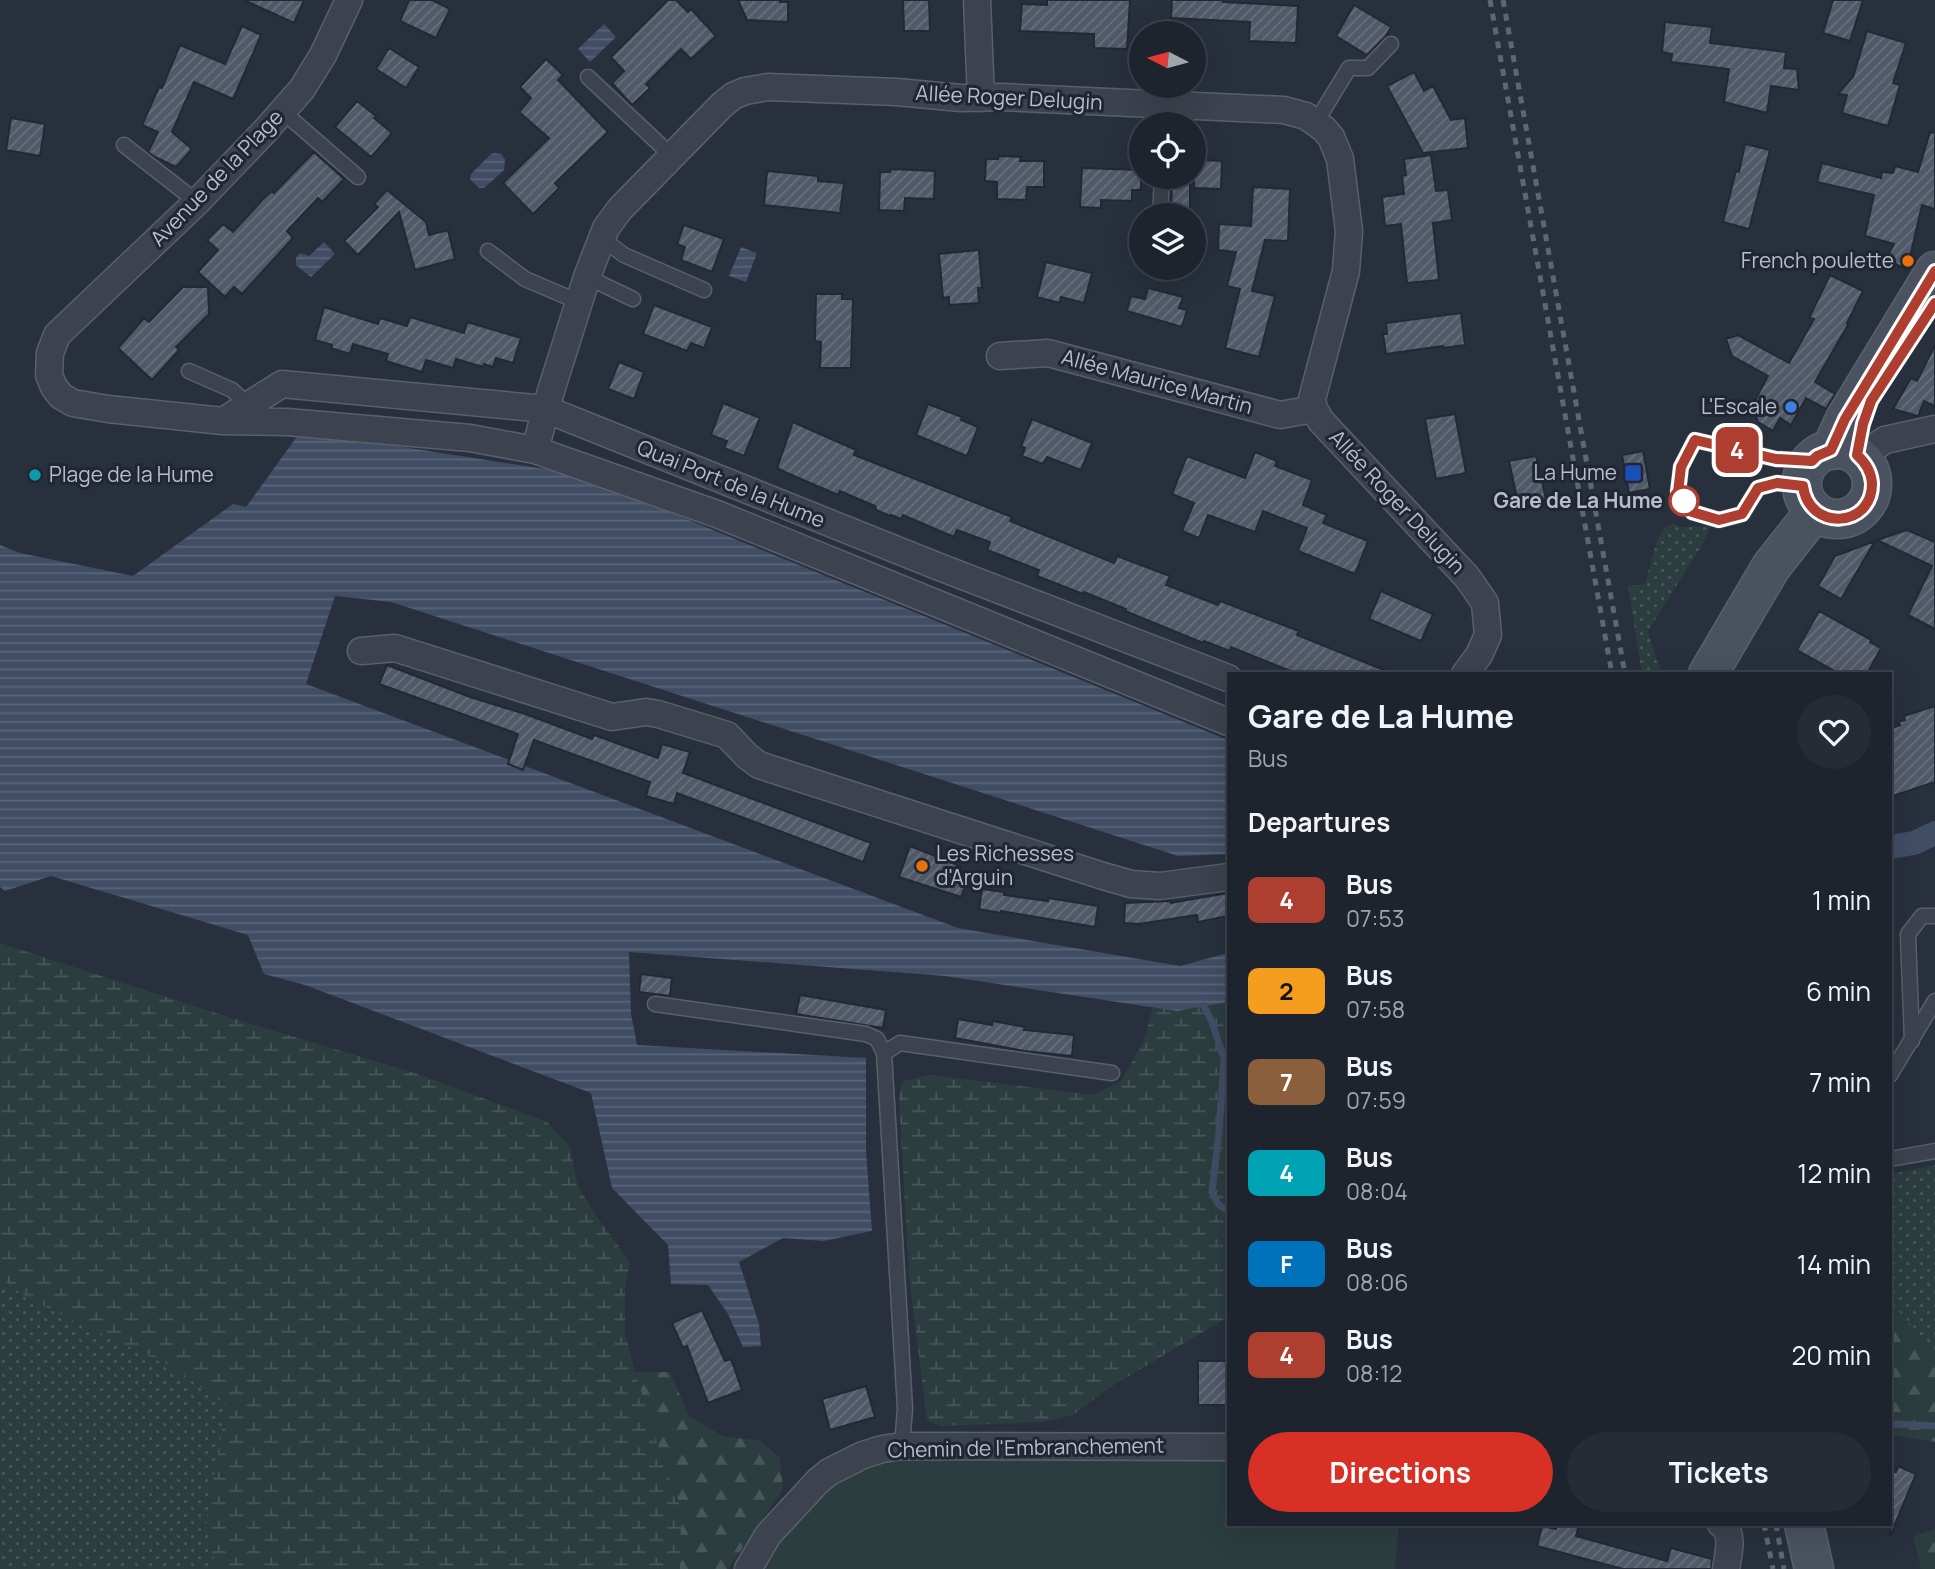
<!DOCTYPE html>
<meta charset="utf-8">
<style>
body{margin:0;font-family:Manrope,sans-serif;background:#262c36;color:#f1f3f6;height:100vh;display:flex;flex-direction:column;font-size:26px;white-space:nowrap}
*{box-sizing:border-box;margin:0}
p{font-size:23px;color:#a1a4aa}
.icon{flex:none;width:38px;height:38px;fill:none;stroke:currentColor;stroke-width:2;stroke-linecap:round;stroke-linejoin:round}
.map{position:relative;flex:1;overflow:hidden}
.panel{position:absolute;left:1227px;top:672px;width:665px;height:854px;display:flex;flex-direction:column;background:#1e242e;border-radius:0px;box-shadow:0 7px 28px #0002,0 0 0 2px #3c414a}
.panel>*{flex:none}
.badge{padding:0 14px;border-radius:10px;font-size:24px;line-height:46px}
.needle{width:46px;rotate:276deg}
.tools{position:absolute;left:1129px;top:21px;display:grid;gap:14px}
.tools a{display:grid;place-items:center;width:77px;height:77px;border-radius:50%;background:#1e242e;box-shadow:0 7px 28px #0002,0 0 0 2px #3c414a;font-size:35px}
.map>.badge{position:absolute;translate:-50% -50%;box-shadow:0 0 0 4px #fff}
h2{padding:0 21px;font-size:26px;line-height:63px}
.round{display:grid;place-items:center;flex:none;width:74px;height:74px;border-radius:37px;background:#262c36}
.summary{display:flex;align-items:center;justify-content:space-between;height:119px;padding:0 21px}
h1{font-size:33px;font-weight:700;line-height:52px}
.cta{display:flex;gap:14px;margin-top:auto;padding:14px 21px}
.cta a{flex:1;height:80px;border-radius:42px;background:#d93025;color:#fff;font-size:28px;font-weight:700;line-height:80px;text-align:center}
.cta a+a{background:#262c36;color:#f1f3f6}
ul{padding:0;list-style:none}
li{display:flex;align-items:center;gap:21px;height:91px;padding:0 21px}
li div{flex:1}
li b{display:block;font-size:26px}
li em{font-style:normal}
li .badge{min-width:77px;font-weight:700;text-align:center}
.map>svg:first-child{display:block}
.grass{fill:url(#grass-dots)}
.forest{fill:url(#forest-firs)}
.wetland{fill:url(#wetland-marsh)}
.park{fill:#2b3d3f}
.water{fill:url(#water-rules)}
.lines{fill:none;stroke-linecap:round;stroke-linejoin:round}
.stream{stroke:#404d64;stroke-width:7}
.canal{stroke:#404d64;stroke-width:24}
.building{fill:url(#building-hatch);stroke:#222935;stroke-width:2}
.lane-casing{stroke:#5a606b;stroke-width:17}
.street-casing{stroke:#5a606b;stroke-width:29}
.secondary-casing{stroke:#5a606b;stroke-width:41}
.lane{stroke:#3c424e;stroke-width:14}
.street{stroke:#3c424e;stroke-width:26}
.secondary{stroke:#4a5260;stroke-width:38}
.rail{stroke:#5e6674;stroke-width:5;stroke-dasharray:7 7;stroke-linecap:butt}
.line-casing{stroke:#fff;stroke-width:16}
.line{stroke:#ae3e2f;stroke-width:10}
.food-dot{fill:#e8710a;stroke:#202733;stroke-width:2.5}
.shop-dot{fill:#3f7fe0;stroke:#202733;stroke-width:2.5}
.transit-dot{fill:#1a4fb4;stroke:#202733;stroke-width:2.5}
.culture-dot{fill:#0f9aa8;stroke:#202733;stroke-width:2.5}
.stop-dot{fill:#fff;stroke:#ae3e2f;stroke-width:3.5}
.labels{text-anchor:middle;stroke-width:6;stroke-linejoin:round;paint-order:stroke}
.street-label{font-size:21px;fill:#b8bec8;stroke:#202733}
.poi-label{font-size:21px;fill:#b8bec8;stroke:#202733;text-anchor:end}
.stop-label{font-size:21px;font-weight:bold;fill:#b8bec8;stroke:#202733;text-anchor:end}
</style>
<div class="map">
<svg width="1935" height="1569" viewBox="0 0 1935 1569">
<defs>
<pattern id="grass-dots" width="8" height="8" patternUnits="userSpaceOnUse" patternTransform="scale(1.75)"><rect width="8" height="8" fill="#2b3d3f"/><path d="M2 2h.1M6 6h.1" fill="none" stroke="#485759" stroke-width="1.8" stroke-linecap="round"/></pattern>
<pattern id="forest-firs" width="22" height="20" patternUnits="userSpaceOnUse" patternTransform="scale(1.75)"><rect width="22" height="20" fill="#2b3d3f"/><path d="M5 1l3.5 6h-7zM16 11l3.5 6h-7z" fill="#485759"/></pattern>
<pattern id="wetland-marsh" width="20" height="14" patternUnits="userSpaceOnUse" patternTransform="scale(1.75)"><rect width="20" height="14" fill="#2b3d3f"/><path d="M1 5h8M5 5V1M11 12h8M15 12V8" fill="none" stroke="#485759"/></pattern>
<pattern id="water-rules" width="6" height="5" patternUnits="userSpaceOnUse" patternTransform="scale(1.75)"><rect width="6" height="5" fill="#404d64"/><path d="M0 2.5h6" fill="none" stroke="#5a6579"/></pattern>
<pattern id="building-hatch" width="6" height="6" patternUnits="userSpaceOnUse" patternTransform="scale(1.75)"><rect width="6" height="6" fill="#515968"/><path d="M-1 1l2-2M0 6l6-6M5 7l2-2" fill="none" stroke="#686f7c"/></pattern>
</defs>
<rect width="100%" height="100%" fill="#28303d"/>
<!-- grass -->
<path class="grass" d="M1674,524l7,3 30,-1 -9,19 -54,86 7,24 8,19h-21l-14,-88 17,-2 12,-44 9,-14z
M1935,1165v187l-45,-51v-127z
M0,1278l29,21 147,70 50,37 156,163h-382z"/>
<!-- forest -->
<path class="forest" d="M1890,1301l45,51v90l-45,-7z
M635,1372h35l19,44 34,20 38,5 19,17 3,31 -55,80h-346l299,-61 -19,-50z
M1935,1529v40h-14l-8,-32z"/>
<!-- wetland -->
<path class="wetland" d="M0,943l225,73 190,57 132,49 23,25 8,39 19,31 33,45 -5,26v45l10,39 27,86 19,51 -1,60h-464l-10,-47 20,-116 -50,-37 -147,-70 -29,-21z
M1228,1002v315l-116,69 -39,29 -30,7 -102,4 -14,-5 -18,-146 -10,-177 3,-17 28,-6 162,20 28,-13 23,-39 10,-36 24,4z"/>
<!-- park -->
<path class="park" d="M1228,1447v77h171l-4,45h-644l37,-57 75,-57z"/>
<!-- water -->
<path class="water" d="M604,24l12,13 -26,25 -12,-13z
M494,153l7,1 4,5 -1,11 -20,18h-5l-9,-9 1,-5 20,-20z
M324,242l11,12 -24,23 -15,-12v-7l4,-5 9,3z
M741,247l16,6 -11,29 -17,-6z
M301,431l275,43 652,266v114l-50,2 -787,-254 -56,-6 -29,88 652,244 222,38 48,-13v49l-51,9 -232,-35 -316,-24 2,62 6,31 229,13v93l6,80 -48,10 -41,-3 -44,24 20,62 2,22 -18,1 -15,-33 -20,-29 -37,-1 -3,-39 -56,-57 -21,-95 -286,-108 -41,-11 -16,-39 -197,-59 -46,15 -5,-4v-342l20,8 113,23 100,-72 13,3z"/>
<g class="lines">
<!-- stream -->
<path class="stream" d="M1204,1006l8,16 12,37 -5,73 -7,60 6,12 10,7
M1890,1426l6,-2 39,2"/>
<!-- canal -->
<path class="canal" d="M1890,847l24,-4 21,-10"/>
</g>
<!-- building -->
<path class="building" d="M244,0h60l-10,23z
M409,0h23l18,9 -14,29 -36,-17z
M668,0h8l12,12 3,-3 25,27 -25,23 -10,-10 -35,35 4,4 -18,17 -20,-22 12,-12 -13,-14z
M738,0h42v2h8v20l-41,-2z
M903,0h26l1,31h-26z
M1047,0h83l-3,49 -33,-1v-14l-74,-3 2,-27 25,1z
M1172,0h51v2l75,4 -2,37 -47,-2 1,-19 -79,-4z
M1833,0h30l-13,41 -27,-8z
M1354,5l37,22 -5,9 -19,19 -31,-19z
M1665,22l47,5 -2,16 76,9 -2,16 13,1 2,21 -28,-4 -4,27 -43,-11 5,-33 -58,-7 1,-8 -10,-2z
M242,26l19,9 -28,64 -39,-17 -22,50 20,17 -16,18 -21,-10 -7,-5 10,-20 -16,-7 17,-38 3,1 18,-43 45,19z
M1867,31l39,12 -13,40 7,2 -12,41 -46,-13 5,-18 -9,-1 15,-17z
M389,48l30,19 -13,21 -30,-19z
M546,59l17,16 -5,5 50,52 -53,51 4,5 -26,26 -30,-31 46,-45 -30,-26 12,-14 -11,-11z
M1414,72l10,19 9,-5 18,34 14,-2 3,30 -45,5 -36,-67z
M357,101l19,15 -2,2 18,15 -21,24 -36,-30z
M11,118l34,6 -5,32 -34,-6z
M1930,132l5,1v76l-13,-4 -15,65 -21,-11 8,-15 -29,-8 9,-41 -57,-13 5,-19 59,15 1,-6 11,1 2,-7 23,6z
M1745,144l25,6 -21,79 -26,-7 13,-51 3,1z
M314,152l30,27 -22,23 -4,-4 -31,33 6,7 -51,56 -8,-7 -9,10 -27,-25 20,-22 -11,-10 16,-16 10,8 30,-33 9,-8 2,2z
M1431,155l5,36 12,-1 4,30 -19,3 6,57 -32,3 -6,-59 -16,2 -3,-29 22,-3 -2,-18 4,-1 -2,-16z
M999,156l22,1 -1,4h24v26h-17l-1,13 -29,-1v-17l-12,-1 1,-22h12z
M1203,160l19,1 -1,28 -27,-1v-23h9z
M1082,168l59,2v20h-9v11l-31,-1v8l-21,-1z
M891,169l44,2 -1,28 -29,-1 -1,13 -25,-1 1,-38h10z
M767,171l51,5v5l26,2 -4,30 -76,-8z
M1172,177h18v37l-19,-1z
M1253,187l37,2 -2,52 -23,-1 -13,51 23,5 -16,61 -34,-9 15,-59 -13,-3 9,-34 -18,-2 1,-26 32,2z
M387,190l39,32 3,13 19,-5 7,29 -40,11 -16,-58 -41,43 -14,-14 34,-34 -4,-3z
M684,225l40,14 -12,33 -31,-12 4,-13 -8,-3z
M979,250l3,38h-4l1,15 -30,2v-8l-6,1 -4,-44z
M1046,262l46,11 -8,30 -23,-6 -1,6 -23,-6z
M1830,275l33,16 -16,32h2l-34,59 20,12 -9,15 -20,-11 -15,27 -11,-7 -7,13 -15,-9 -6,-16 16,-30 -36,-20 -6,-17 12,-4 51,28 25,-44 -5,-1z
M183,287h25l1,27 -33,33 3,3 -27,30 -34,-32 26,-30 5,4z
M1148,288l35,9 -4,11 8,2 -5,17 -55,-16 4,-15 14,3z
M816,294h26v5h11l-2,69h-31l1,-26 -6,-1z
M654,305l58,22 -8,21 -13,-5 -4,8 -44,-17z
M324,307l54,17 2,-6 27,8 3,-9 54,16 3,-11 54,16 -8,25 -17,-5 -3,9 -9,-3 -1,3 -27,-8 -3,9 -27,-8 -4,12 -36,-11 2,-7 -35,-10 -3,10 -19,-6 1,-3 -17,-5z
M1461,313l4,32 -22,3v-2l-57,8 -3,-20h4l-1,-11z
M1935,345v61l-11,-5 -6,15 -25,-7 18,-31 6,3z
M619,362l25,10 -10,27 -26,-10z
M723,403l37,15 -16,38 -20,-8 3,-7 -16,-6z
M928,404l34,13 -1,3 17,7 -11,29 -51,-21z
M1455,414l11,59 -30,6 -11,-60z
M1032,419l60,24 -11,27 -34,-13 -4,7 -21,-8 3,-8 -4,-2z
M793,422l63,28 -2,5 158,62 -2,4 104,42 3,-7 53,20 -4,9 52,20 2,-4 79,30 -2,4 92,37v2h-91l-67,-27 -1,4 -26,-10 -1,2 -78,-32 1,-2 -42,-17 -1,2 -46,-18 2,-6 -52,-20 3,-8 -33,-12 -3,7 -51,-22 -2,4 -10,-4 -1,1 -14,-6 -1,-4 -35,-15 -2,4 -51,-22 -10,-5z
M1643,451l7,38 -21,4 -7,-38z
M1255,452l22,9 -2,5 37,14 -9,25 24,10 -4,8 45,18 -13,33 -57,-23 9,-23 -44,-17 -8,21 -47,-17 -9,23 -17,-7 12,-28 -22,-9 15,-38 58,22z
M1536,456l10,43 -19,4 -1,-7 -9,2 -8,-37z
M1907,530l28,12v87l-27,-14 24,-49 -55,-26z
M1875,541l-34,58 -23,-13 17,-30z
M1381,591l52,23 -12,27 -52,-22z
M1819,611l52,29 -1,2 11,6 -14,26h-27l-43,-24z
M387,665l83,32 55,17 67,25 2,-4 64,23 4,-14 28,8 -7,21 188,70 -8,19 -186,-69 -3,11 -28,-8 4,-14 -116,-42 -11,30 -15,-6 10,-30 -139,-50z
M1935,706v76l-45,15v-68l10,-4 -2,-3 7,-2 -1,-4z
M910,846l50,20 -2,7 11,4 -8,20 -62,-20z
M982,889l22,3v3l44,6v-3l50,8 -3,21 -94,-16v2l-22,-4z
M1228,893v23l-30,6 -1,-7 -58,9 -15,-1 1,-20 45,-2 1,2z
M641,974l31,4 -2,18 -31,-4z
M800,995l86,15 -3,18 -87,-14z
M958,1019l34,6 1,-4 32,6 -1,3 50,5 -2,21 -48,-5 -69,-13z
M702,1310l23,51 6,-2 11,31 -34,13 -21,-57 -4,2 -11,-25z
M1198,1361h30v44h-30z
M866,1386l9,31 -45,13 -8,-31z
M1898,1466l18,8 -26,62v-65l6,1z
M1557,1524h22l-3,12 91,25 4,-13 41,11 -1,10h-88l-86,-23 5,-20 14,3z"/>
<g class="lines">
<!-- lane casing -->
<g class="lane-casing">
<path id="lane" d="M588,77l84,79
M282,111l76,66
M1316,122l33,-54h19l23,-24
M1163,124l2,-38
M124,145l73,57
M1160,214l2,-37
M601,238l23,17 80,35
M488,251l37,28 54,23
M587,277l46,22
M189,371l43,19 16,15
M1803,486l-26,-3 -19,5 -16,26 -23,6 -27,-8 -14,-20 3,-25 14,-27 81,19 36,2
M655,1004l211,30 11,5 7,14 21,355 -3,38
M1912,1041l-4,-107 14,-18h13
M884,1053l16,-10 212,30
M1890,1075l45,-74
M1890,1159l45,-8"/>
</g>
<!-- street casing -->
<g class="street-casing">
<path id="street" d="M349,0l-26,55 -21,34 -37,42 -68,71 -140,133 -7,18 -1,22 5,12 7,9 12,7 35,6 115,12 64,1 183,16 65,12 182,64 511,208
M977,0l4,98
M1000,356l48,-3 232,62 34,-6
M223,421l59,-37 263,25 392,157 291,112
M535,450l15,-56 37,-117 19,-49 14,-19 102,-104 11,-9 12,-5 23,-4 129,5 64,6 41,-1 282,13 22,6 18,13 7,8 9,22 9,72 -3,40 -34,128 2,10 7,12 146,156 18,26 3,32 -9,20 -14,19
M1860,457l25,-17 50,-11
M361,651l34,-3 217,69 34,-5 12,2 69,21 20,21 12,9 344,111 28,8 29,2 68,-9
M1721,1524c14,9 7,31 5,45
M748,1569l20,-34 50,-54 11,-9 34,-17 19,-6 20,-3 326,1"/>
</g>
<!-- secondary casing -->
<g class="secondary-casing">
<path id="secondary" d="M1802 484a35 35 0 1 1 70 0a35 35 0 1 1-70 0Z
M1831,450l14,-31 90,-148
M1708,674l63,-107 44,-56
M1804,1524l10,45"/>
</g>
<!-- lane -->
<use href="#lane" class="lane"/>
<!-- street -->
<use href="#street" class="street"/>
<!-- secondary -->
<use href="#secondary" class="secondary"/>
<!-- rail -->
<path class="rail" d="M1490,0l122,674
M1503,0l122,674
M1764,1524l9,45
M1776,1524l8,45"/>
</g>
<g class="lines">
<!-- line casing -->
<g class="line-casing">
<path id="line" d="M1935,271l-90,148 -14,31 -14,6 -5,5 -36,-2 -81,-19 -14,27 -3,25 14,20 27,8 23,-6 16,-26 19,-5 26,3c6,46 70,42 69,-3 -1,-12 -7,-21 -15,-28l6,-31 8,-23 64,-98"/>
</g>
<!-- line -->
<use href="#line" class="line"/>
</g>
<!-- markers -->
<g class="food-dot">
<circle cx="1908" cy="261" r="7"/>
<circle cx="922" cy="866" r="7"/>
</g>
<circle class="shop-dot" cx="1791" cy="407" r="7"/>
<rect class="transit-dot" x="1624" y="464" width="18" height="18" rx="3.5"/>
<circle class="culture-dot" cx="35" cy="475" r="7"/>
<circle class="stop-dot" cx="1684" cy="501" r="14"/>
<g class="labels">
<!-- street labels -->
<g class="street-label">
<text transform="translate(1009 98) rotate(3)" y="7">Allée Roger Delugin</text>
<text transform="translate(217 178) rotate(-46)" y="7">Avenue de la Plage</text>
<text transform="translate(1157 382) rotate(15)" y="7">Allée Maurice Martin</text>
<text transform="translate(731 484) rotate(22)" y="7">Quai Port de la Hume</text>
<text transform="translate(1397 502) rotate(47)" y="7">Allée Roger Delugin</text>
<text transform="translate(1026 1448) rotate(-1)" y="7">Chemin de l'Embranchement</text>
</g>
<!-- poi labels -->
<g class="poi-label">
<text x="1894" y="268">French poulette</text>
<text x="1777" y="414">L'Escale</text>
<text x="1617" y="480">La Hume</text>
<text x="49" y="482" text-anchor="start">Plage de la Hume</text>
<text x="936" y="861" text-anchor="start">Les Richesses<tspan x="936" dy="24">d'Arguin</tspan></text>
</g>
<!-- stop labels -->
<g class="stop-label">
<text x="1663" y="508">Gare de La Hume</text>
</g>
</g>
</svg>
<div class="tools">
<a><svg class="needle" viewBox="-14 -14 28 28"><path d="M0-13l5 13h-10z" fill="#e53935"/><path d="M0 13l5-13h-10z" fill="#a1a4aa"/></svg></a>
<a><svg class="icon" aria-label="locate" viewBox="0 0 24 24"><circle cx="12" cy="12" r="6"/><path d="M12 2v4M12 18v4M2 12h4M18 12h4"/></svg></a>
<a><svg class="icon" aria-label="layers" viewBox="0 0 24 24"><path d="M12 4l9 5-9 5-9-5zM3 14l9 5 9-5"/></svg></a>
</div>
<b class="badge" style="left:1737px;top:450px;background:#ae3e2f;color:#fff">4</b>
<section class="panel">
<div class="summary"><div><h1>Gare de La Hume</h1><p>Bus</p></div><a class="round"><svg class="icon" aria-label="heart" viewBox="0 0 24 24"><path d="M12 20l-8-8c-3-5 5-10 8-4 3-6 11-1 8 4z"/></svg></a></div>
<h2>Departures</h2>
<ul>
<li><span class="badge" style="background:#ae3e2f;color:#fff">4</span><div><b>Bus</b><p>07:53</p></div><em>1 min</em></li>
<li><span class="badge" style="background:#f49d1e;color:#111">2</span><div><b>Bus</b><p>07:58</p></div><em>6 min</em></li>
<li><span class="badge" style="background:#8b5e3c;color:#fff">7</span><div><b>Bus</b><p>07:59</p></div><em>7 min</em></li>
<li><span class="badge" style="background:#00a3b4;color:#fff">4</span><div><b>Bus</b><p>08:04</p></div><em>12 min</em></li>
<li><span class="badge" style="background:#0072bc;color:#fff">F</span><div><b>Bus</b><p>08:06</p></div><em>14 min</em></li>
<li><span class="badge" style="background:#ae3e2f;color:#fff">4</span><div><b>Bus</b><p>08:12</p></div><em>20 min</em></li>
</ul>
<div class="cta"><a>Directions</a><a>Tickets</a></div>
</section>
</div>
